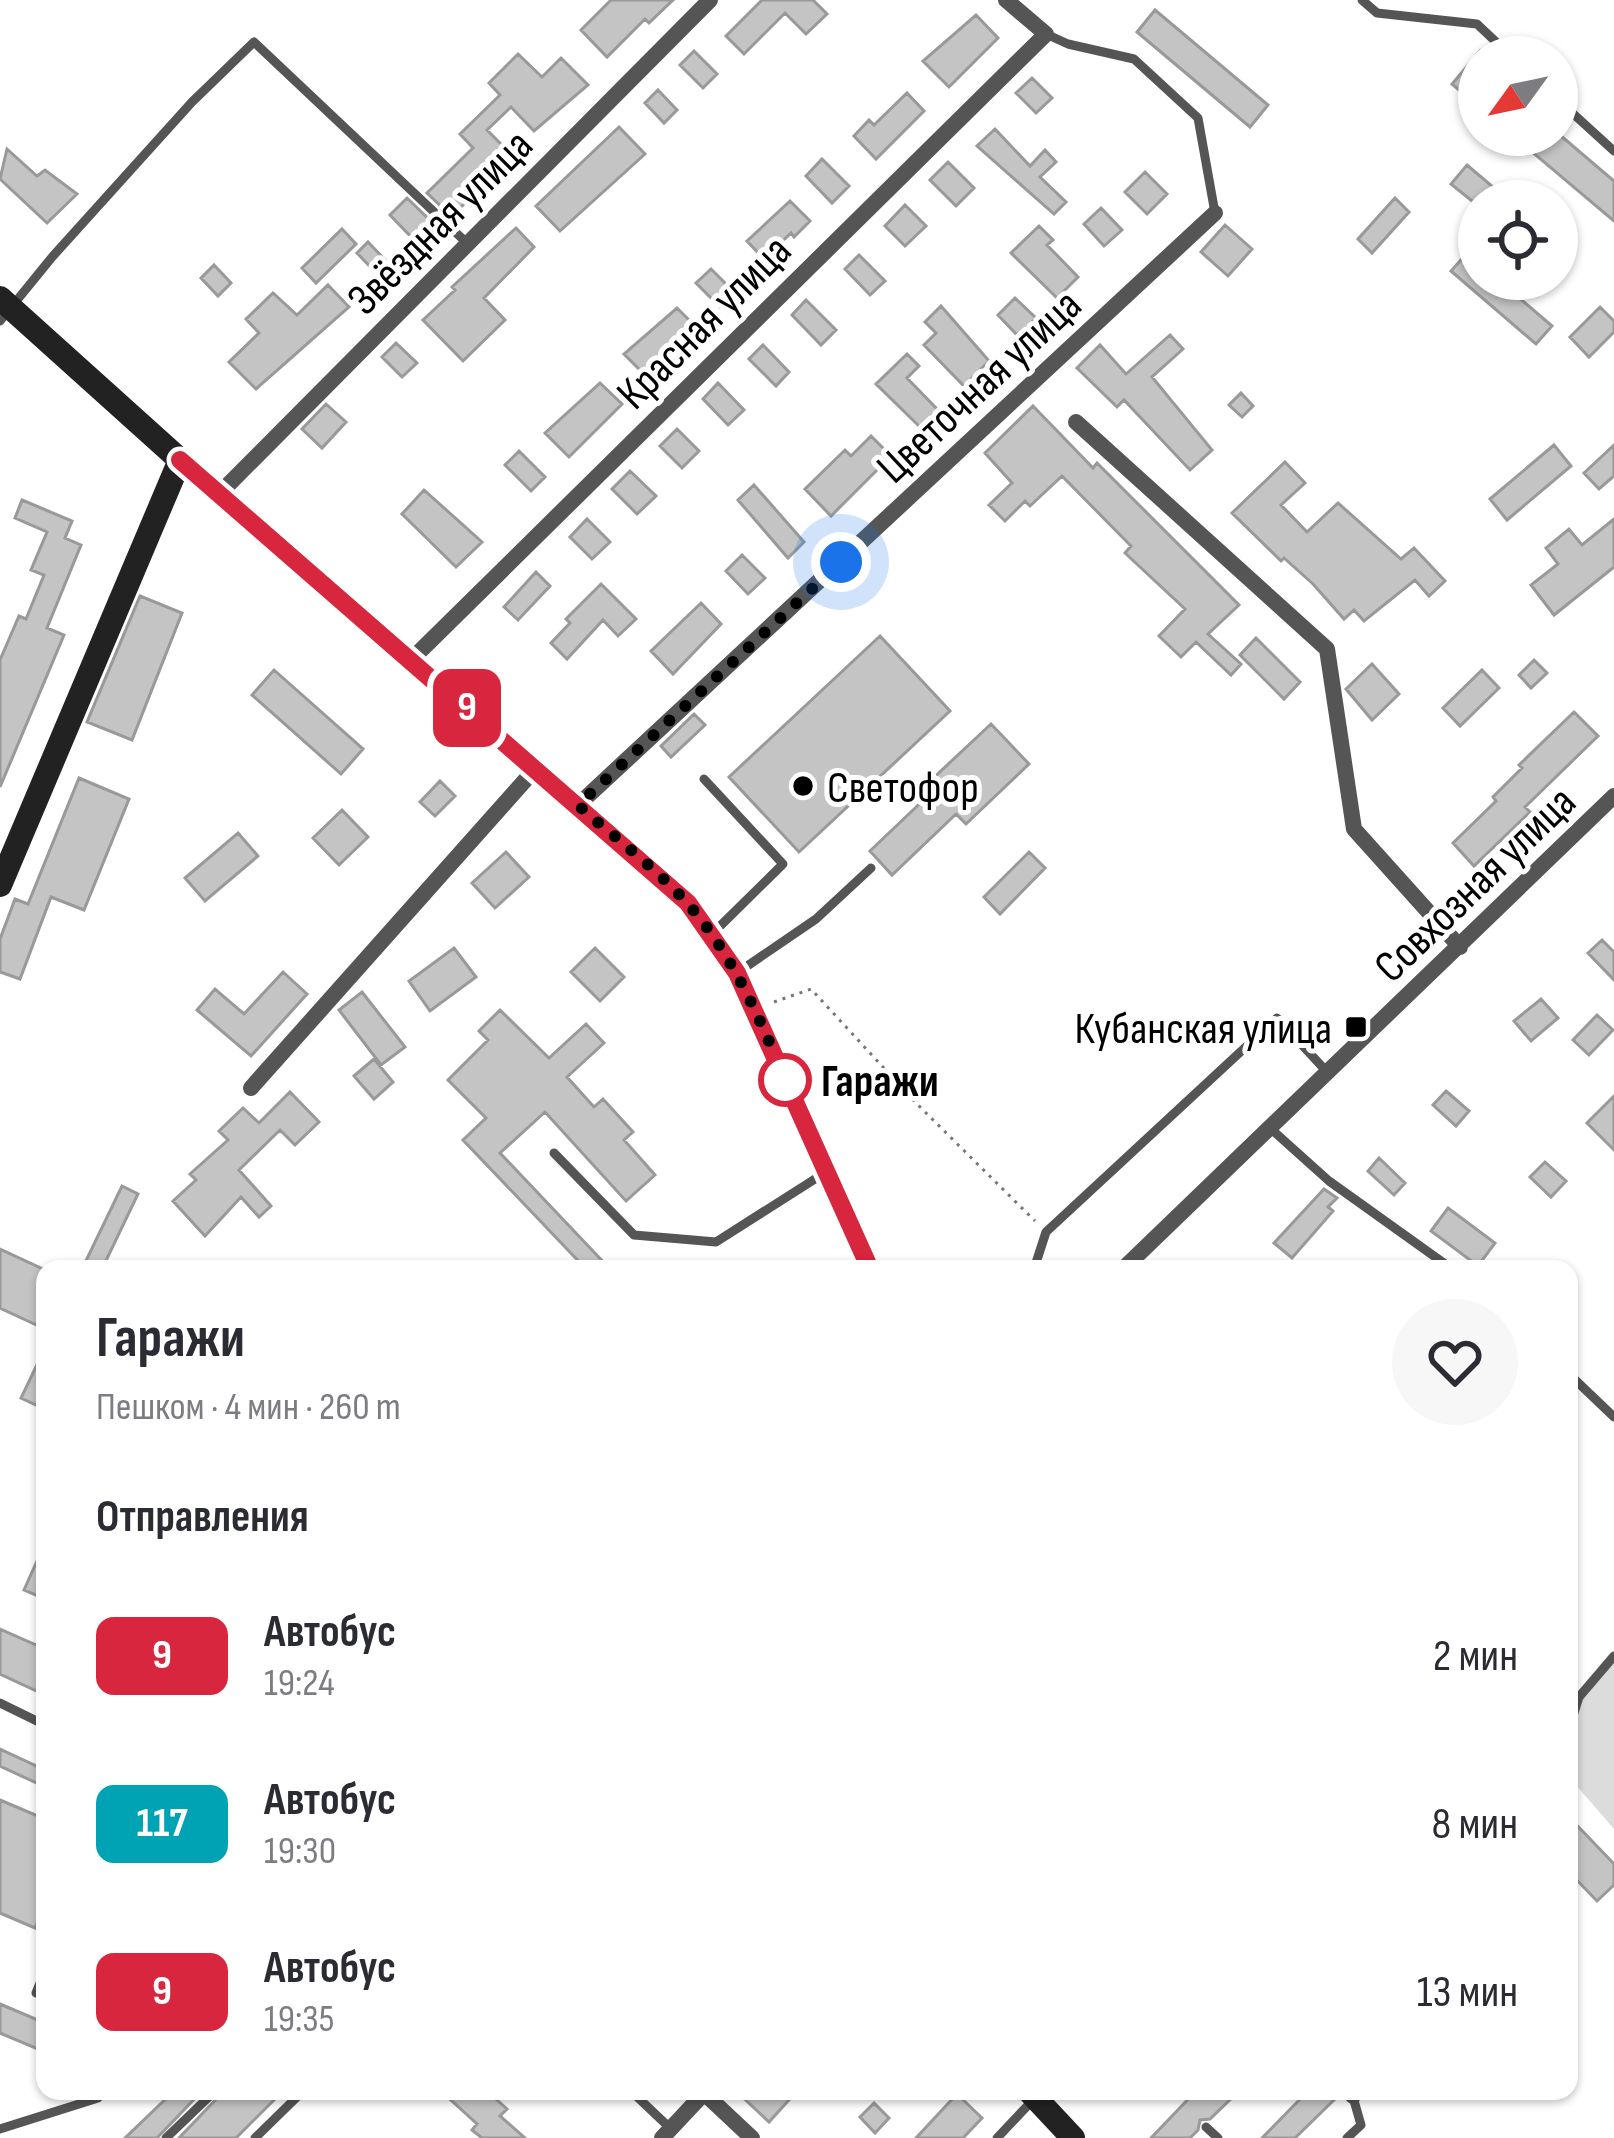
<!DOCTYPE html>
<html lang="ru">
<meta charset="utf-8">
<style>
body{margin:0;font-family:"Sofia Sans Condensed",sans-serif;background:#f7f7f7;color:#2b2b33;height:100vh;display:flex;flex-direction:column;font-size:45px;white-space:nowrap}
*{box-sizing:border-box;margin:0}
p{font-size:39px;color:#7c7c81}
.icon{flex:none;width:66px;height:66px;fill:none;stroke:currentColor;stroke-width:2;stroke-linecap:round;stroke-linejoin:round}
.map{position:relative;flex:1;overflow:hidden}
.sheet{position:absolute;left:36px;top:1260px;width:1542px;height:840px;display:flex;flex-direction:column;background:#fff;border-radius:24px;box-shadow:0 3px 9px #0004}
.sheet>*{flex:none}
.badge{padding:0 24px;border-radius:18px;font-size:42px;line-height:78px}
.needle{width:78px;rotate:237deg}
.fabs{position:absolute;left:1458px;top:36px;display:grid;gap:24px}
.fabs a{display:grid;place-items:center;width:120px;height:120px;border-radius:50%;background:#fff;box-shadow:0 3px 9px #0004;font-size:60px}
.you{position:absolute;width:60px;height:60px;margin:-30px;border:9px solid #fff;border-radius:50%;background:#1a73e8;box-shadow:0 0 0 18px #1a73e833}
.map>.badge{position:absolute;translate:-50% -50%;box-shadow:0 0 0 6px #fff}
h2{padding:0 60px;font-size:45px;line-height:108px}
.round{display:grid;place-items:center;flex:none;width:126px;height:126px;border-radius:63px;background:#f7f7f7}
.overview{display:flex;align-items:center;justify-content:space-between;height:204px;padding:0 60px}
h1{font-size:57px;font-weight:700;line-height:90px}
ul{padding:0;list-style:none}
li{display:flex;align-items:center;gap:36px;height:168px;padding:0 60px}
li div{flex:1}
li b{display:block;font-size:45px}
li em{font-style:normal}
li .badge{min-width:132px;font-weight:700;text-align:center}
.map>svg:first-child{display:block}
.green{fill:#dcdcdc}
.building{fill:#c4c4c4;stroke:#999;stroke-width:3}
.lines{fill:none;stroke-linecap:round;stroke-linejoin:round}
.path{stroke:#777;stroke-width:3;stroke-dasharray:3 6;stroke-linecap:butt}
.lane{stroke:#555;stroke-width:9}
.street{stroke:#555;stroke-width:16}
.secondary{stroke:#222;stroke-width:24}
.line-casing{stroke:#fff;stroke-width:27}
.line{stroke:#d7263d;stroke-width:18}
.walk{stroke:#000;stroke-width:12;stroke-dasharray:0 21.6}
.poi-dot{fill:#000;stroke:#fff;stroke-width:4.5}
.stop-dot{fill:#fff;stroke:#d7263d;stroke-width:6}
.labels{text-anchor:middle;stroke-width:10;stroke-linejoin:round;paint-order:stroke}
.street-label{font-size:45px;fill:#000;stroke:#fff}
.poi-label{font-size:45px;fill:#000;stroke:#fff;text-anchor:start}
.stop-label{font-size:45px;font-weight:bold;fill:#000;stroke:#fff;text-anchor:start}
</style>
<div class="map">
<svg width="1614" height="2138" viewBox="0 0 1614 2138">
<rect width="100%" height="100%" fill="#fff"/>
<!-- green -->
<path class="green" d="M1614,1656v173l-45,-52c0,-64 4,-73 45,-121z"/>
<!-- building -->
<path class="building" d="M611,0h62l-24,23 -4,-4 -38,38 -26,-27z
M762,0h51l14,14 -21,20 -21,-21 -41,41 -18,-18z
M1155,10l113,95 -18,22 -113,-95z
M976,15l22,23 -49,49 -26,-26z
M694,51l23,23 -14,14 -23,-23z
M1479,52v55l-27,-23z
M518,54l24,23 19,-19 27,27 -54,46 -23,-24 -24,23 25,25 -53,54 -4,-4 -7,8 -21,-20 46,-45 -13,-14 40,-39 -11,-12z
M1032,78l20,20 -16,15 -20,-20z
M658,90l19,20 -13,13 -19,-20z
M907,93l17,18 -48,48 -22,-23 15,-16 5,5z
M619,127l26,27 -85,77 -24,-25z
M995,129l35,37 15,-16 11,12 -16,15 26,25 -12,12 -77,-68z
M1512,135h48l54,46v40z
M7,149l30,27 8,-6 32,24 -30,29 -47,-44z
M822,159l27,27 -17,17 -26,-27z
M948,162l26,26 -18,18 -26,-26z
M1467,165l33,28 -6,8h-22l-21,-17z
M1145,172l22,22 -20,20 -22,-22z
M407,198l28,27 -18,18 -27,-28z
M1395,198l14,14 -37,41 -14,-14z
M790,201l20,20 -16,16 -3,-4 -27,26 -17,-18z
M905,205l21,21 -21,20 -20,-20z
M1101,208l21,22 -18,16 -20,-22z
M1225,225l27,24 -24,27 -27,-24z
M1039,226l14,14 -6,5 31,32 -21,21 -46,-45z
M516,228l18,19 -50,51 21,22 -42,41 -40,-41 32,-30 -3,-3z
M342,229l14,15 -40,39 -14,-15z
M368,242l24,25 -11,11 -24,-25z
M1467,253l12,10v16h18l55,47 -16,18 -85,-73z
M859,255l26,26 -15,14 -25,-26z
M214,265l17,18 -13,13 -17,-18z
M711,269l24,24 -15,14 -24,-24z
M328,285l21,22 -93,82 -27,-27 30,-29 -13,-14 27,-26 24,22z
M1015,298l21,20 -18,18 -20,-21z
M806,300l30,30 -15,15 -29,-30z
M941,306l48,55 -25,25 -40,-41 12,-12 -11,-11z
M1600,307l14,14v11l-25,25 -19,-20z
M677,308l20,20 -47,52 -26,-26z
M1170,335l13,14 -31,28 60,73 -22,20 -66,-70 -7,7 -40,-39 23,-23 26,29z
M396,343l21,20 -15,14 -20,-20z
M763,345l26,27 -13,14 -27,-27z
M907,354l12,12 -12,12 31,32 -18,17 -44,-43z
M600,383l22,21 -53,53 -24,-24z
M718,383l26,27 -16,15 -25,-26z
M1241,393l12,13 -11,11 -13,-12z
M326,404l20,18 -24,26 -20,-19z
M1033,406l60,62 4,-5 142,142 -31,29 33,30 -10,11 -35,-33 -15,15 -22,-21 26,-27 -60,-56 6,-7 -69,-70 -32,30 -5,-5 -20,20 -16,-16 23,-22 -27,-30z
M677,429l22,22 -17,17 -22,-22z
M871,436l20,20 -60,60 -26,-27 40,-39 6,6z
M1554,445l17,21 -64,54 -17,-21z
M1614,445v31l-15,13 -15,-16z
M519,451l26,26 -14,14 -26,-26z
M1285,462l20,21 -24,22 26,27 31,-29 63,56 13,-11 31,33 -16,15 -14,-16 -51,41 -10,-11 -10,9 -31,-35 -29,-26 -3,3 -49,-48z
M630,471l26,25 -19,18 -25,-25z
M754,485l50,57 -16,16 -50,-58z
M424,490l58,52 -26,25 -54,-53z
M22,500l50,21 -7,17 16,7 -34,83 17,7 -64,152v-127l19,-44 7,3 18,-44 -13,-5 16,-38 -32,-14z
M587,519l23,23 -18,17 -22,-22z
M1614,519v48l-60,48 -23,-30 27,-21 -12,-16 23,-19 13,16z
M742,555l23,23 -17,16 -22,-23z
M536,572l14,14 -32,34 -14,-13z
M601,584l35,35 -18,17 -15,-16 -36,39 -16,-16 19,-20 -4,-4z
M140,596l42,17 -50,127 -45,-18z
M701,603l20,21 -48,50 -22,-23z
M880,636l70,75 -151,141 -70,-75z
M1256,638l44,44 -16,17 -44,-44z
M1534,660l13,13 -16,15 -12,-13z
M1372,664l27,30 -27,26 -26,-31z
M274,670l89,79 -22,25 -89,-79z
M1482,670l17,18 -39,38 -17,-18z
M1574,712l24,24 -73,71 5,5 -56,54 -21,-23 43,-42 -3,-4 29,-29 -3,-3z
M694,714l11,11 -34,32 -10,-11z
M991,724l38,40 -63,60 -10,-10 -64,61 -22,-24 64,-61 -6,-7z
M79,778l50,21 -45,111 -33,-13 -31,82 -20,-7v-33l15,-40 13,5z
M440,781l15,15 -20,20 -15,-14z
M342,810l26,27 -29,28 -26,-27z
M238,833l20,23 -53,45 -20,-23z
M506,852l23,25 -34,31 -23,-25z
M1029,852l16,16 -45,46 -16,-17z
M1602,940l12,12v28l-26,-27z
M454,948l22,29 -46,34 -21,-30z
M595,948l29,29 -24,24 -29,-29z
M283,972l24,22 -56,62 -54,-46 18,-21 29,25z
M362,992l43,55 -24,18 -42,-55z
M1541,999l17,19 -27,23 -17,-20z
M500,1010l49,48 37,-34 18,19 -37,34 27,30 9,-8 30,33 -9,8 31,35 -29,26 -81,-89 -45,41 110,116h-24l-123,-129 23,-22 -38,-38 40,-40 -9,-9z
M1597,1015l16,15 -24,25 -16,-15z
M374,1059l19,23 -19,17 -20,-23z
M1446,1091l23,20 -13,15 -23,-21z
M290,1092l29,30 -24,23 -15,-15 -41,40 32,36 -12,11 -18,-20 -36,39 -32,-35 23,-21 -6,-6 38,-34 -9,-9 24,-23 16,15z
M1614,1096v54l-27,-27z
M1379,1158l26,25 -11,12 -26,-24z
M1545,1162l21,19 -15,16 -21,-20z
M122,1186l16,8 -36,75h-20z
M1324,1189l13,9 -9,9 5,4 -41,47 -18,-15z
M1448,1208l47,35 -17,23 -47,-35z
M0,1249l45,21v59l-45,-21z
M45,1348v42l-7,16 -17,-8z
M45,1543v56l-21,-9z
M0,1629l45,20v46l-45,-21z
M0,1749l45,21v17l-45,-21z
M0,1800l45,19v85l-10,24 -35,-15z
M1569,1817l45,47v21l-17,16 -28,-29z
M0,2004l45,19v29l-45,-19z
M174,2091h28l-45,47h-32z
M224,2091h59l-47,47h-57z
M441,2091h46l20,18 -7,7 25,22h-43l-10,-8 5,-6z
M736,2091h61l-28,31z
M1196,2091h43l-29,28 -10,1 -2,10 -8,8h-39z
M1308,2091h20l7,8 -40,39h-33z
M957,2094l25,24 -19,20h-47z
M874,2103l15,15 -14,15 -15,-16z"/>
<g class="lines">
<!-- path -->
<path class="path" d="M774,1002l37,-13 106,115 118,117"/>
<!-- lane -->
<path class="lane" d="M1362,0l15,13 100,11 35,33
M1046,34l22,10 66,15 64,59 17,95
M1557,99l57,52
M0,321l53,-65 139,-154 62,-60 214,202
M704,779l79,85 -72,71
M737,973l79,-54 55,-51
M1270,1128l59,53 123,88
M554,1153l80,82 82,7 110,-70
M1034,1269l12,-37 231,-214 51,55
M1569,1374l45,43
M0,1703l45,22
M1569,1728l10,-31 35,-41
M45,1971l-9,22 9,4
M381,2091l3,4 4,-4
M631,2091l40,38
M1206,2127l12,11
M0,2129l98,-31 4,-7
M166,2138l49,-47
M255,2138l48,-47
M997,2138l35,-37
M1347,2138l14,-13 -8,-28"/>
<!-- street -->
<path class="street" d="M1076,422l251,227 27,180 106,118
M219,494l491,-494
M411,660l635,-626 -40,-34
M578,805l637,-592
M251,1088l285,-320
M1123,1269l491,-473
M1349,2091l4,5
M704,2093l48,45
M662,2138l44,-47"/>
<!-- secondary -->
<path class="secondary" d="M0,298l180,162 508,443 49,70 133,296
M0,885l180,-425
M1029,2091l44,47"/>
</g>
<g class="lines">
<!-- line casing -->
<g class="line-casing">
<path id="line" d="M180,460l508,443 49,70 133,296"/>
</g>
<!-- line -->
<use href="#line" class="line"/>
<!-- walk -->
<path class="walk" d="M785,1080l5,10c-28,-64 -54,-132 -102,-186 -32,-36 -74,-67 -110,-99l263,-243"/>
</g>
<!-- markers -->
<g class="poi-dot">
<circle cx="803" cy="786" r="12"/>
<rect x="1344" y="1015" width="24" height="24" rx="6"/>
</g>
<circle class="stop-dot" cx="785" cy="1080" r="24"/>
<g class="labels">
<!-- street labels -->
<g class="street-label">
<text transform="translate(439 221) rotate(-45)" y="16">Звёздная улица</text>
<text transform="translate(703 321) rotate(-45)" y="16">Красная улица</text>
<text transform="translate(978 385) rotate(-43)" y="16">Цветочная улица</text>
<text transform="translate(1474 883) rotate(-44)" y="16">Совхозная улица</text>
</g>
<!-- poi labels -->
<g class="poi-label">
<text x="827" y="802">Светофор</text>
<text x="1332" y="1043" text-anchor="end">Кубанская улица</text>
</g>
<!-- stop labels -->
<g class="stop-label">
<text x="821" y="1096">Гаражи</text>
</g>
</g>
</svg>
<div class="fabs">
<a><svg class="needle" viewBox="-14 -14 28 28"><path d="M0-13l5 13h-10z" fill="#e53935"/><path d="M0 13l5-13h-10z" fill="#7c7c81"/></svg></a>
<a><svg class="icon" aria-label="locate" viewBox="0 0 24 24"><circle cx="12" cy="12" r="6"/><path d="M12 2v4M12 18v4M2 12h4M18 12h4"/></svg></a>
</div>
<div class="you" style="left:841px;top:562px"></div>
<b class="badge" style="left:467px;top:708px;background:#d7263d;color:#fff">9</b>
<section class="sheet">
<div class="overview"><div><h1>Гаражи</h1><p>Пешком · 4 мин · 260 m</p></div><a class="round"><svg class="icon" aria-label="heart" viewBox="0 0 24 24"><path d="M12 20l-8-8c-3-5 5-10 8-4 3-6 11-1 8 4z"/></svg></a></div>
<h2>Отправления</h2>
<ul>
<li><span class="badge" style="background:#d7263d;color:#fff">9</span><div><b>Автобус</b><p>19:24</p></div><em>2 мин</em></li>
<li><span class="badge" style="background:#00a3b4;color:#fff">117</span><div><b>Автобус</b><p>19:30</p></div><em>8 мин</em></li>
<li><span class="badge" style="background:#d7263d;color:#fff">9</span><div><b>Автобус</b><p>19:35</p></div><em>13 мин</em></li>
</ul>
</section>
</div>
